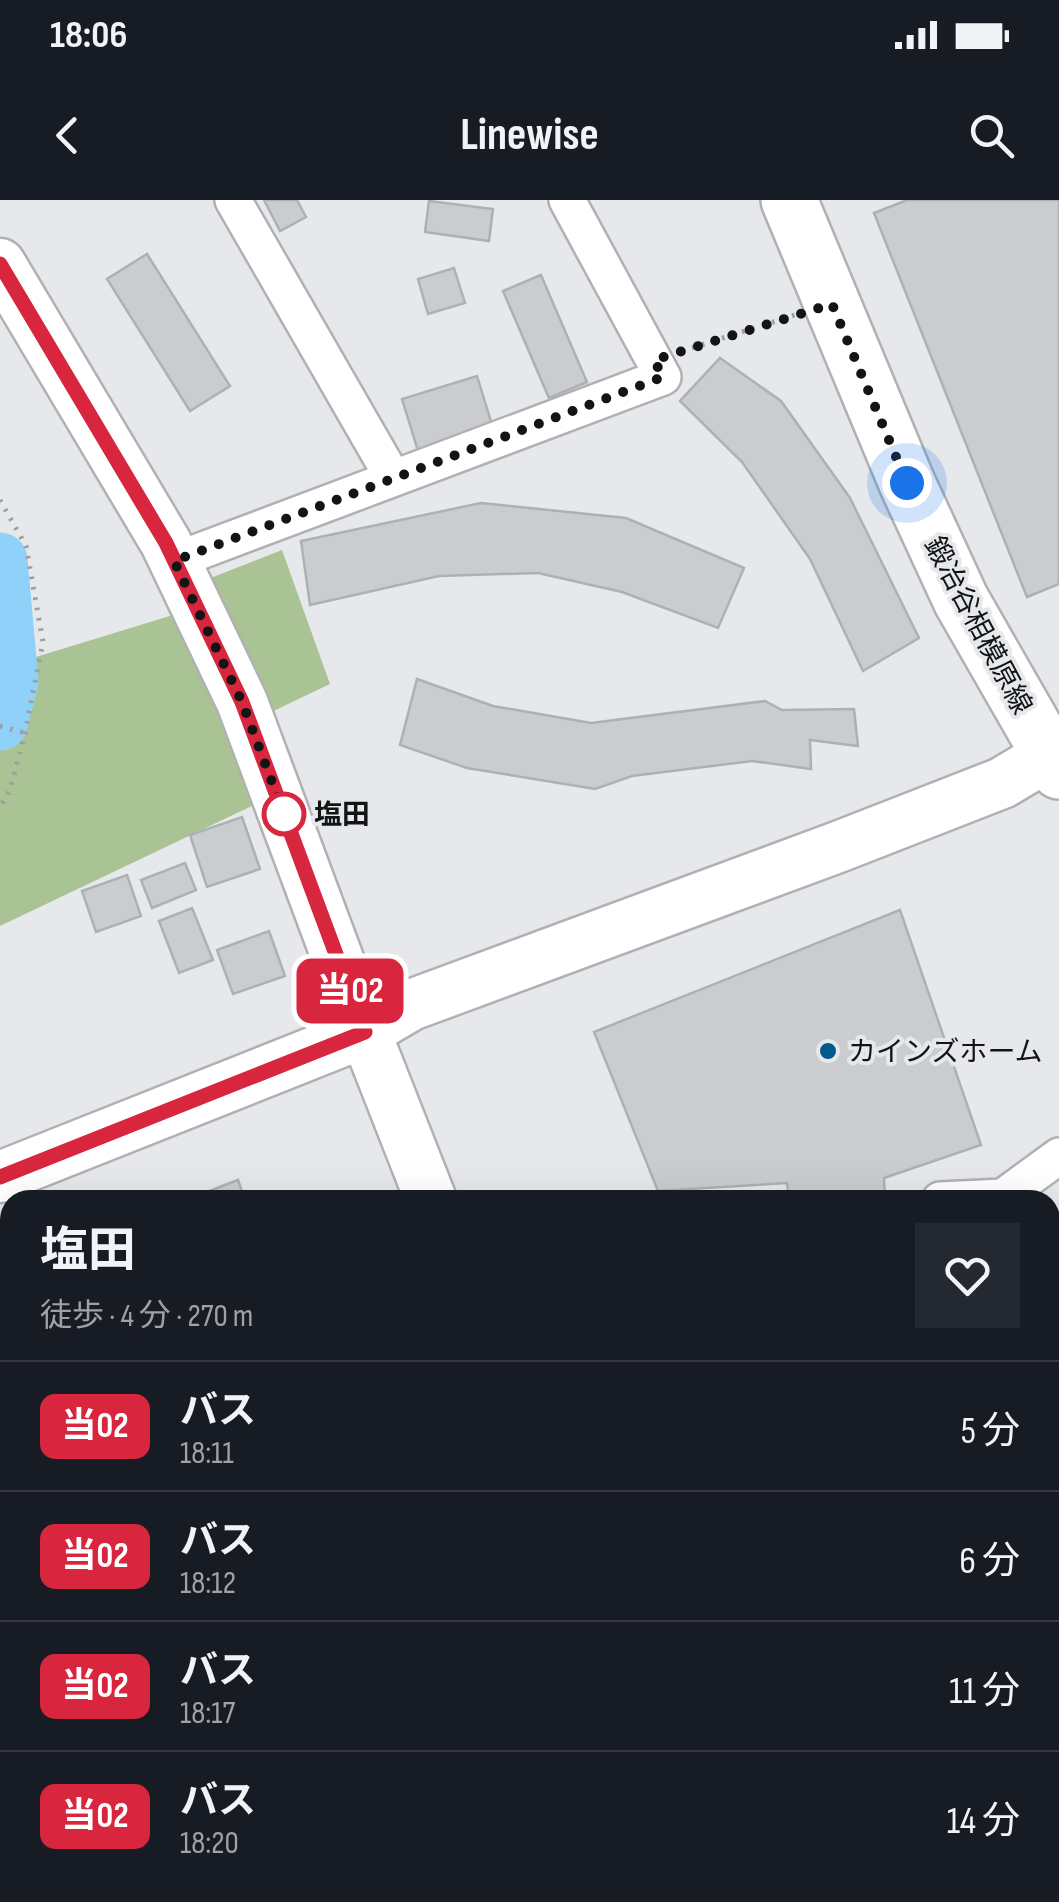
<!DOCTYPE html>
<html lang="ja">
<meta charset="utf-8">
<style>
body{margin:0;font-family:"Sofia Sans Condensed","Noto Sans JP",sans-serif;background:#242831;color:#f1f3f6;height:100vh;display:flex;flex-direction:column;font-size:38px;white-space:nowrap}
*{box-sizing:border-box;margin:0}
p{font-size:32px;color:#9ea1a6}
.icon{flex:none;width:55px;height:55px;fill:none;stroke:currentColor;stroke-width:2;stroke-linecap:round;stroke-linejoin:round}
.map{position:relative;flex:1;overflow:hidden}
.sheet{position:absolute;left:0px;top:990px;width:1060px;height:712px;display:flex;flex-direction:column;background:#171b24;border-radius:30px 30px 0 0;box-shadow:0 10px 40px #0002}
.sheet>*{flex:none}
.badge{padding:0 20px;border-radius:15px;font-size:35px;line-height:65px}
.you{position:absolute;width:50px;height:50px;margin:-25px;border:8px solid #fff;border-radius:50%;background:#1a73e8;box-shadow:0 0 0 15px #1a73e833}
.map>.badge{position:absolute;translate:-50% -50%;box-shadow:0 0 0 5px #fff}
.round{display:grid;place-items:center;flex:none;width:105px;height:105px;border-radius:0px;background:#242831}
.summary{display:flex;align-items:center;justify-content:space-between;height:170px;padding:0 40px}
h1{font-size:48px;font-weight:700;line-height:75px}
ul{padding:0;list-style:none}
li{display:flex;align-items:center;gap:30px;height:130px;padding:0 40px;border-top:2px solid #363941}
li div{flex:1}
li b{display:block;font-size:38px}
li em{font-style:normal}
li .badge{min-width:110px;font-weight:700;text-align:center}
.status{display:flex;justify-content:space-between;align-items:center;height:70px;padding:0 50px;background:#171b24;direction:ltr}
.status svg{height:28px;fill:currentColor}
header{display:flex;justify-content:space-between;align-items:center;height:130px;padding:0 40px;background:#171b24;font-size:45px;font-weight:700}
.map>svg:first-child{display:block}
.green{fill:#aac394}
.lines{fill:none;stroke-linecap:round;stroke-linejoin:round}
.river{stroke:#8fd1f9;stroke-width:55}
.building{fill:#cacccf;stroke:#aeb1b3;stroke-width:2.5}
.street-casing{stroke:#afb1b3;stroke-width:40}
.secondary-casing{stroke:#afb1b3;stroke-width:55}
.primary-casing{stroke:#afb1b3;stroke-width:60}
.path{stroke:#9c9ea0;stroke-width:5;stroke-dasharray:2.5 8;stroke-linecap:butt}
.street{stroke:#fff;stroke-width:35}
.secondary{stroke:#fff;stroke-width:50}
.primary{stroke:#fff;stroke-width:55}
.line-casing{stroke:#fff;stroke-width:22}
.line{stroke:#d7263d;stroke-width:15}
.walk{stroke:#131414;stroke-width:10;stroke-dasharray:0 18}
.stop-dot{fill:#fff;stroke:#d7263d;stroke-width:5}
.poi-dot{fill:#015c8d;stroke:#e6e8eb;stroke-width:4}
.labels{text-anchor:middle;stroke-width:8;stroke-linejoin:round;paint-order:stroke}
.street-label{font-size:28px;fill:#131414;stroke:#e6e8eb}
.stop-label{font-size:28px;font-weight:bold;fill:#131414;stroke:#e6e8eb;text-anchor:start}
.poi-label{font-size:28px;fill:#131414;stroke:#e6e8eb;text-anchor:start}
</style>
<div class="status"><b>18:06</b><svg viewBox="0 0 49 12"><path d="M0 12V9h3v3zM5 12V6h3v6zM10 12V3h3v9zM15 12V0h3v12zM26 1h20v11H26zM47 4h2v5h-2z"/></svg></div>
<header><svg class="icon" aria-label="back" viewBox="0 0 24 24"><path d="M15 5l-7 7 7 7"/></svg>Linewise<svg class="icon" aria-label="search" viewBox="0 0 24 24"><circle cx="10" cy="10" r="6"/><path d="M15 15l6 6"/></svg></header>
<div class="map">
<svg width="1059" height="1702" viewBox="0 0 1059 1702">
<rect width="100%" height="100%" fill="#e6e8eb"/>
<!-- green -->
<path class="green" d="M282,350l48,134 -65,31 -62,-134z
M173,415l85,188 -258,123v-258z"/>
<g class="lines">
<!-- river -->
<path class="river" d="M0,360l11,122 -11,41"/>
</g>
<!-- building -->
<path class="building" d="M264,0h33l9,17 -26,14z
M907,0h152v384l-32,13 -153,-384z
M429,1l64,8 -4,32 -64,-9z
M147,54l83,132 -40,25 -83,-132z
M454,68l11,35 -37,11 -10,-35z
M541,75l46,107 -38,16 -46,-107z
M720,158l61,43 69,97 69,140 -56,33 -53,-112 -68,-97 -62,-61z
M477,176l16,52 -75,23 -16,-52z
M481,303l145,15 118,50 -26,60 -96,-36 -84,-19 -99,3 -129,29 -9,-64z
M417,479l76,27 98,17 174,-22 17,9 72,-1 4,37 -48,-6 1,29 -59,-8 -120,15 -37,13 -128,-21 -67,-23z
M242,617l18,52 -53,18 -17,-52z
M185,663l11,27 -44,18 -11,-28z
M127,675l14,41 -45,16 -14,-41z
M192,708l21,52 -34,13 -20,-52z
M900,710l81,235 -97,33 1,22h-96l-2,-17 -129,8 -64,-159z
M269,731l16,45 -52,18 -16,-44z
M238,980l7,20h-59z
M1050,1081l9,14v60l-7,5z
M6,1452l2,4 2,-2v99l-10,8v-104z
M10,1555v64l-10,8v-65z
M10,1630v62h121l-13,10h-116l-2,-65z
M190,1692h98l-14,10h-78z"/>
<g class="lines">
<!-- street casing -->
<g class="street-casing">
<path id="street" d="M233,0l160,278
M174,361l489,-184 -96,-177
M940,1000l63,-3 56,-41
M0,1255l10,-4"/>
</g>
<!-- secondary casing -->
<g class="secondary-casing">
<path id="secondary" d="M0,64l166,279 76,159 123,330 66,168
M0,977l365,-145 46,-27 427,-158 164,-64 47,-28
M319,1702l7,-10"/>
</g>
<!-- primary casing -->
<g class="primary-casing">
<path id="primary" d="M789,0l118,283 54,117 98,171"/>
</g>
<!-- path -->
<path class="path" d="M682,151l113,-36
M0,300l26,46 17,96 -18,91 -15,57 -10,17
M0,526l25,7"/>
<!-- street -->
<use href="#street" class="street"/>
<!-- secondary -->
<use href="#secondary" class="secondary"/>
<!-- primary -->
<use href="#primary" class="primary"/>
</g>
<g class="lines">
<!-- line casing -->
<g class="line-casing">
<path id="line" d="M0,64l166,279 76,159 123,330 -365,145"/>
</g>
<!-- line -->
<use href="#line" class="line"/>
<!-- walk -->
<path class="walk" d="M284,614l-42,-112 -68,-141 489,-184 -9,-17 178,-56 75,179"/>
</g>
<!-- markers -->
<circle class="stop-dot" cx="284" cy="614" r="20"/>
<circle class="poi-dot" cx="828" cy="851" r="10"/>
<g class="labels">
<!-- street labels -->
<g class="street-label">
<text transform="translate(979 425) rotate(62)" y="10">鍛冶谷相模原線</text>
</g>
<!-- stop labels -->
<g class="stop-label">
<text x="314" y="624">塩田</text>
</g>
<!-- poi labels -->
<g class="poi-label">
<text x="848" y="861">カインズホーム</text>
</g>
</g>
</svg>
<div class="you" style="left:907px;top:283px"></div>
<b class="badge" style="left:350px;top:791px;background:#d7263d;color:#fff">当02</b>
<section class="sheet">
<div class="summary"><div><h1>塩田</h1><p>徒歩 · 4 分 · 270 m</p></div><a class="round"><svg class="icon" aria-label="heart" viewBox="0 0 24 24"><path d="M12 20l-8-8c-3-5 5-10 8-4 3-6 11-1 8 4z"/></svg></a></div>
<ul>
<li><span class="badge" style="background:#d7263d;color:#fff">当02</span><div><b>バス</b><p>18:11</p></div><em>5 分</em></li>
<li><span class="badge" style="background:#d7263d;color:#fff">当02</span><div><b>バス</b><p>18:12</p></div><em>6 分</em></li>
<li><span class="badge" style="background:#d7263d;color:#fff">当02</span><div><b>バス</b><p>18:17</p></div><em>11 分</em></li>
<li><span class="badge" style="background:#d7263d;color:#fff">当02</span><div><b>バス</b><p>18:20</p></div><em>14 分</em></li>
</ul>
</section>
</div>
